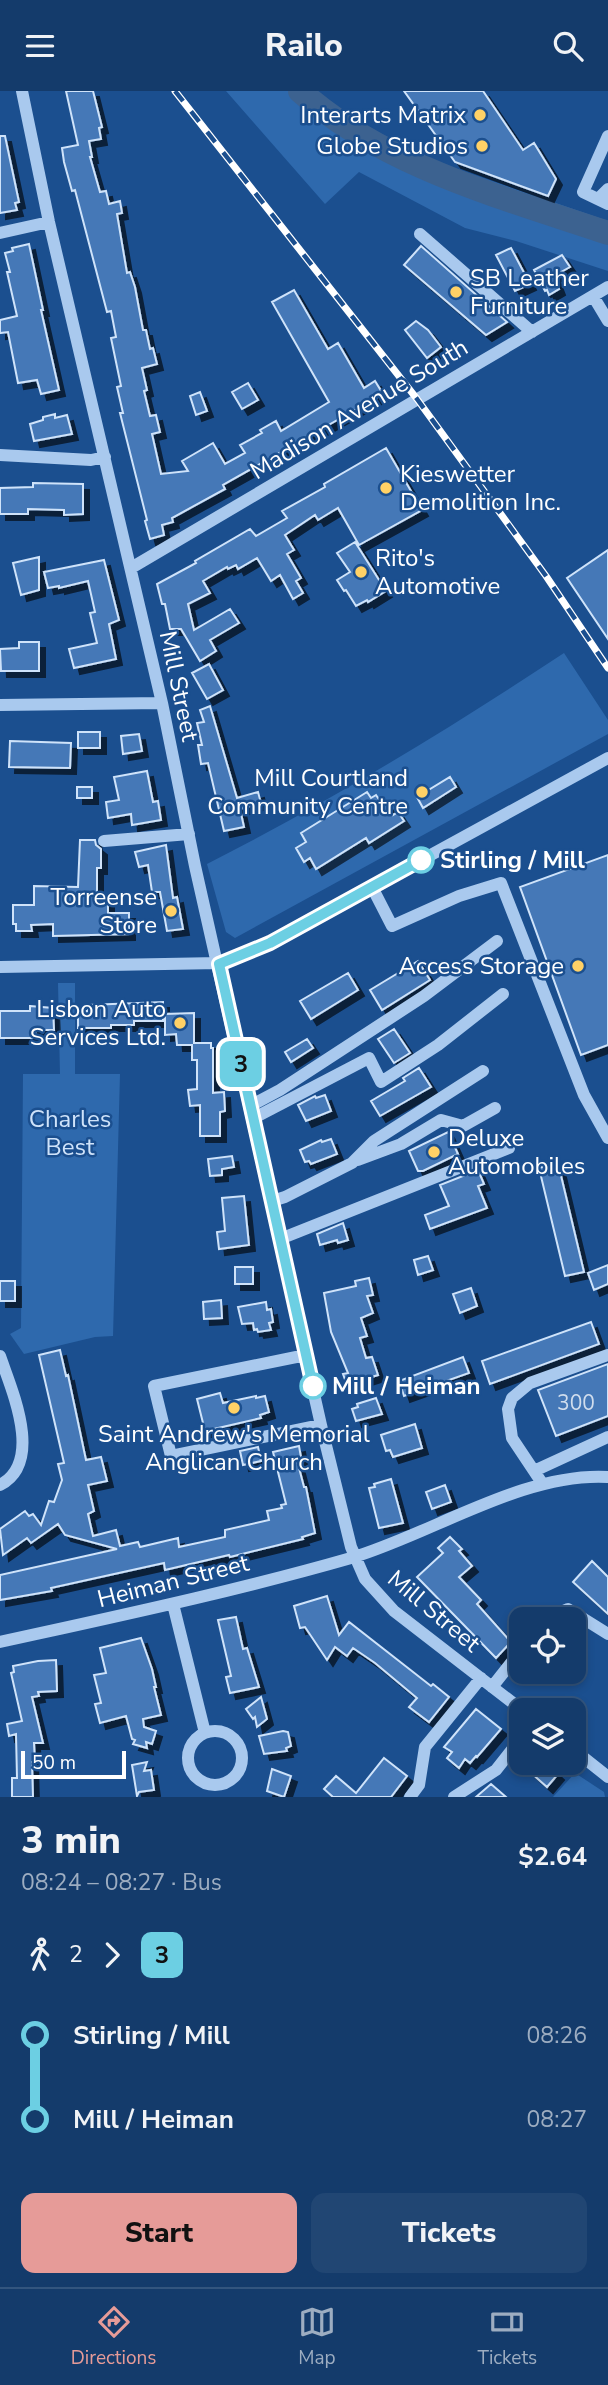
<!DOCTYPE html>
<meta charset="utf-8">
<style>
body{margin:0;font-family:"Nunito Sans",sans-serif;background:#214673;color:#f1f3f6;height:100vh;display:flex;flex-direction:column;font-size:26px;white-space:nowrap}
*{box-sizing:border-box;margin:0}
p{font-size:23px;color:#9dadc1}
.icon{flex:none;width:38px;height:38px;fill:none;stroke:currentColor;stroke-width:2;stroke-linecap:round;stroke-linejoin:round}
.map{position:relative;height:1706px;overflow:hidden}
.sheet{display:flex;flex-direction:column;background:#143b6b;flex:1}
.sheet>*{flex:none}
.badge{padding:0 14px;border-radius:10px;font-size:24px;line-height:46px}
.controls{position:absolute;left:509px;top:1516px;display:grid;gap:14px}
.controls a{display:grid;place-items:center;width:77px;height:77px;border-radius:14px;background:#143b6b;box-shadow:0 4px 10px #0003,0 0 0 2px #33557e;font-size:35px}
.scale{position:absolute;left:21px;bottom:18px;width:105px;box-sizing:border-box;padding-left:7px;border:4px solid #fff;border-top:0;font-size:19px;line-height:24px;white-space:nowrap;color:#fff;-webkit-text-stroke:5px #1b4f8f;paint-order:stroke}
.map>.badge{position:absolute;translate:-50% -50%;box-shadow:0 0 0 4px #fff}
.legs{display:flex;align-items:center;gap:10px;height:77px;padding:0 21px;font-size:23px}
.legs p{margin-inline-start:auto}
.overview{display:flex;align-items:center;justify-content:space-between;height:119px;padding:0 21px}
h1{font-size:38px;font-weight:800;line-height:52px}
.action{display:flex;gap:14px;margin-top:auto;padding:14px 21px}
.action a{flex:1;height:80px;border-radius:14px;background:#e69b98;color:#111;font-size:28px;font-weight:800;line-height:80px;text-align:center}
.action a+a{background:#214673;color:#f1f3f6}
ul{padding:0 21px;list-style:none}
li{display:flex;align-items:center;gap:24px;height:84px;font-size:26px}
li i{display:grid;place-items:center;width:10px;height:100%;margin:0 9px;background:currentColor}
li i::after{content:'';width:18px;height:18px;margin:-9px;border:5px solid;border-radius:50%;background:#143b6b}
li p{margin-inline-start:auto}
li:first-child i{background:linear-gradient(#0000 50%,currentColor 0)}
li:last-child i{background:linear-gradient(currentColor 50%,#0000 0)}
header{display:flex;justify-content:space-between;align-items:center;height:91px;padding:0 21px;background:#143b6b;font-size:32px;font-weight:800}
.dock{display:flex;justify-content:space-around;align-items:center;height:98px;border-top:2px solid #33557e;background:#143b6b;font-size:19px;color:#9dadc1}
.dock a{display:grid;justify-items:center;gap:4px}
.dock .current{color:#e69b98}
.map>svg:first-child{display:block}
.green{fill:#2e69ad}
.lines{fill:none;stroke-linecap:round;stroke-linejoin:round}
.river{stroke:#3c6290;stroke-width:24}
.building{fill:#4478b7;stroke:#cfe3fa;stroke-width:2;filter:url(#shadow)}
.minor{stroke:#a9c9ee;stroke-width:12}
.rail-casing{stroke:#fff;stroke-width:7}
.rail{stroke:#1b4f8f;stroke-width:4.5;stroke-dasharray:13;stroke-linecap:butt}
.line-1-casing{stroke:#fff;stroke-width:16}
.line-1{stroke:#6ccfe3;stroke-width:10}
.poi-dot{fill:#ffd166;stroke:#1b4f8f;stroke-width:2.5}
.stop-1-dot{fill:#fff;stroke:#6ccfe3;stroke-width:3.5}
.labels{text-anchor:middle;stroke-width:5;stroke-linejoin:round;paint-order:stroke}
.number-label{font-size:21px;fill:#d0dded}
.poi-label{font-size:24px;fill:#fff;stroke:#1b4f8f;text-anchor:end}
.street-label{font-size:24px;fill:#fff;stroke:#1b4f8f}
.stop-label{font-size:24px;font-weight:bold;fill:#fff;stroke:#1b4f8f;text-anchor:start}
.park-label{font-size:24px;fill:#cfe3fa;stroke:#1b4f8f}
</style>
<header><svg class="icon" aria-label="menu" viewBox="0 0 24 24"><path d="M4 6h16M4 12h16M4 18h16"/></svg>Railo<svg class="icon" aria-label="search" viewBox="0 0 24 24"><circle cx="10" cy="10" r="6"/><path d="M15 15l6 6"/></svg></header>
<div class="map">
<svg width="608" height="1706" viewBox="0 0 608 1706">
<defs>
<filter id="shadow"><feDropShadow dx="6" dy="6" stdDeviation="0" flood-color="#0009"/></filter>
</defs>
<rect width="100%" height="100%" fill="#1b4f8f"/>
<!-- green -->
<path class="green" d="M226,0h88l13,11 51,30 56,29 174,60v50l-92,-30 -51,-13 -106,-56 -34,32z
M564,562l44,67v14l-373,204 -9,-6 -19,-68c124,-63 242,-135 357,-211z
M58,892h17v91h45l-7,262 -18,1 -71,17 -14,-20 11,-6 2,-254h37z
M575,1682l29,19 1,5h-52z"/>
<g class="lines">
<!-- river -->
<path class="river" d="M300,0c85,76 202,106 308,142"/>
</g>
<!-- building -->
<path class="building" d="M66,0h27l9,36 -3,1 2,11 -12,2 3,16h-2l10,35 6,-1 3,13 11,-3 2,12 -5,1 10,59 3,-1 5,15 8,43h3l4,19 3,-1 4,16 -15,4 5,22 -3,1 6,25 6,-1 4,17 -8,2 9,40 27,-3 -6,-10 31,-18 12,21 20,-11 -5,-8 22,-12 -2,-3 16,-9 5,10 48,-29 -57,-100 22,-12 34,59 10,-6 26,45 11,-7 8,13 -160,91 2,4 -53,29 1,4 -11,3 2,10 -14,4 -5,-18 2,-1 -27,-107h3l-6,-26 4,-1 -10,-48 5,-1 -5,-26 -4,1 -32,-122 -3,1 -8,-29 -2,-14 16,-3z
M404,0h79l40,59 11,-7 22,36 -8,17 -93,-34z
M0,45h5l14,66 -4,1 2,7 -17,3z
M29,153l14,66h-2l18,80 -18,4 -4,-14 -19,3 -10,-51 -8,1v-13l17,-4 -10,-44h3l-5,-19 8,-2 -1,-3z
M421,155l86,76 -21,13 -82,-70z
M511,157l19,36 -15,7 -19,-36z
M562,164l8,12 -16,9 5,13 -10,6 -2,-5 -2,1 -11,-21z
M416,230l12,9 13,17 -14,11 -22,-28z
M248,292l10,17 -16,9 -10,-17z
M200,301l7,19 -11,4 -6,-19z
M55,323v4l12,-3 5,19 -38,7 -4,-17 13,-4v-3z
M386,357l36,62 -63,35 -21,-37 -20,12 -3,-5 -30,20 9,15 -7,4 14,24 -5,3 7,12 -10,6 -13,-24 -9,6 -14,-23 -19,11 -2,-4 -8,4 -1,-2 -24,14 7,12 -22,11 6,26 36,-21 9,14 -29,17 6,11 -16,10 -19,-32h-11l-5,-25h-3l-5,-20 39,-21 -1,-2 55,-32 6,7 31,-18 -5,-7 43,-24 -1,-3z
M33,392l50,1v30l-19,1v-5l-36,-1v5h-28v-26l33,-1z
M355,451l31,49 -18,11 -1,-2 -11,6 -10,-16 -2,1 -7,-11 13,-8 -13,-19z
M608,459v89l-41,-61z
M39,466v33l-18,5 -8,-32z
M104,469l15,60 -10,4 7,35 -42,9 -5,-19 28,-6 -7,-30 5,-1 -7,-31 -29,7v-2l-11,2 -4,-16z
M19,551h20v29h-38l-1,-22 19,-1z
M209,573l14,26 -16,9 -15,-26z
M210,615l27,92 21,-6 3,11 -21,6 4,18 -20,4 -16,-68 -7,1 -3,-19h4l-5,-22 7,-1 -4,-12z
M78,641h22v16h-22z
M139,643l3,17 -19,3 -2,-18z
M10,650l61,2 -1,25 -61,-1z
M147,680l6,31 5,-1 3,19 -29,5 -1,-11 -23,4 -2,-16 13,-2 -5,-23z
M450,686l6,10 -33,21 -6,-11z
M77,696h15v11h-15z
M367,701l4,6 5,-3 4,6 3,-3 10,17 5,-3 6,9 -35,22 -3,-5 -50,31 -6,-11 -6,4 -8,-14 10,-6 -5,-9z
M80,749h15l1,5 5,4v19h-4v33h11v12h21v21l-76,2v-12l-22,1 1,6h-16v-7h-3v-19h21v-19l44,1z
M166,754l7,53 4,-1 6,32 -16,2 -7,-39h-8l-4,-27 -9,2 -4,-15z
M608,764v190l-27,10 -61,-168z
M418,870l12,19 -48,30 -12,-20z
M348,882l10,17 -47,29 -11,-18z
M163,911v19h-29v4h-23v3h-33v-17h10v-6z
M30,915l23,2 1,22h-19l1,8h-36v-27h30z
M194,922v30h17v5h2v45l11,-1 1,19 -5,1v24h-20v-31l-10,1 -2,-16 9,-1v-29h-5v-15h-15l-1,-11 -11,1v-21z
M394,938l16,24 -16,10 -16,-24z
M307,948l6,9 -22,14 -6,-10z
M419,977l12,19 -51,29 -9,-15 34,-20 -2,-3z
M325,1004l6,16 -25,10 -8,-16 17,-9 1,2z
M448,1041l10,22 -35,17h-5l-9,-20z
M331,1048l6,15 -26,10 -2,-3 -4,1 -5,-12 21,-10 1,2z
M232,1065l2,11 -12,2v6l-12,1 -2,-17z
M558,1072l26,109 -19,4 -26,-108z
M478,1079l6,14 -6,2 9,22 -57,21 -5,-14 24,-9 -9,-21z
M244,1105l5,49 -30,4 -2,-17 8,-1 -3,-33z
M343,1132l5,17 -10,3 -1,-3 -17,5 -3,-11z
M428,1165l5,14 -15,5 -4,-15z
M608,1174v19l-14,6 -6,-17z
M235,1176h18v17h-18z
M369,1187l4,17 -6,1 6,17 -12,5 6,18 -7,2 6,20 6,-1 6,18 -31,10 -4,-11 5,-1 -17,-41 -7,-39 32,-7 -1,-5z
M0,1190h15v20h-15z
M471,1197l6,18 -17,7 -7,-19z
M221,1209l1,18 -18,1 -1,-17z
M266,1211l1,8 4,-1 2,13 -4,1 2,7 -13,2 -1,-3 -3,1 -1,-7 -11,1 -4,-17z
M591,1231l8,22 -109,40 -8,-23z
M60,1259l6,26 2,-1 18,85 15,-3 6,24 -19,4 6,26 -6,3 5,22 23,-6 4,16 18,-4 2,5 38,-9 1,9 46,-10v-7l44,-10 -2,-9 15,-3 -1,-3 5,-1 -13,-52 26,-6 3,17 -4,1 6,23h2l9,46 -13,4 1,2 -73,18 -1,-2 -64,15 -1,-7 -113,25 1,3 -52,9v-25l117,-26 -52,-14 -7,-11 -27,19 -4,-5 -24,17 -3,-26 25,-18 4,5 4,-2 8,11 8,-24 5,1 8,-22 -4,-16 6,-1 -25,-108z
M463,1266l6,16 -65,23 -5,-15z
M608,1273v52l-52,20 -18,-46z
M220,1302l3,10 33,-7v2l9,-2 4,16 -9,3 1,3 -56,13 -8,-32z
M376,1307l6,16 -26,7 -4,-12 6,-2 -1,-3z
M415,1333l7,24 -29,9 -3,-7 -4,1 -5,-16z
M258,1356l3,14 -18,4 -3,-14z
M391,1388l12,44 -24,5 -10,-40 6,-1 -1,-3z
M445,1394l6,17 -19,7 -6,-17z
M450,1446l12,12 -3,2 13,15 -13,11 22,23 -4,4 34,38 -15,16 -79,-81 26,-24 -5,-5z
M592,1470l16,16v37l-35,-32z
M327,1505l12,39 10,-13 82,64 2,-2 16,13 -20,25 -20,-15 8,-9 -42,-35 -22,-15 -6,8 -12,-9 -8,13 -22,-33 -5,1 -6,-22z
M236,1526l7,32 4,-1 12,39 -29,6 -4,-16 5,-1 -13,-56z
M141,1547l11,31 4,18h-2l7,28 -18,4 1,8 12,4 -4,13 -6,-2 1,6 -14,-4 2,-4 -3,-1 -6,-23 -26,7 -5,-19 6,-1 -7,-28 12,-2 -6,-25z
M56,1569l1,31 -19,1 1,4 -7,1 11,46h-9l1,19h-3l1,35h-21v-19h5l-1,-44 -7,2 -2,-12 15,-3 -11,-48 3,-1 -1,-6 25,-5z
M261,1606l6,22 -10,8 -2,-10 -2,2 -7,-10z
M476,1618l25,20 -24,28 -1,-1 -6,7 -5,-4 -6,9 -12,-10 5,-6 -8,-5z
M283,1640l5,1 3,14 -5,2 1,3 -23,3 -5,-18z
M384,1667l23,18 -16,21h-58l-9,-8 12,-13 20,17z
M147,1671l-3,9 7,-1 3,20 -15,2 -2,4 -5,-31z
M538,1671h7l13,12 -11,13 -17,-15z
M272,1678l19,7 -7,21 -17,-6z
M491,1693l15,13h-30z"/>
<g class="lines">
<!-- minor -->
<path class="minor" d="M22,0l27,131 113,481 33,163 126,559 30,122 14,32 29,32 128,99
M608,45l-25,56 25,12
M598,108l10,-10
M0,142l49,-11
M420,143l112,98
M593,205l15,25
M0,364l91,5 14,-3
M131,477l477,-281
M0,614l162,-2
M104,750l85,-7
M372,796l20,39 67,-30 42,-13 83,212 24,43
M0,876l219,-4 51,-20 338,-185
M250,1015l30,-16 144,-94 73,-55
M254,1027l115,-60 12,24 57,-37 65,-51
M358,1069l43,-16 40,-24 22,6 32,-18
M272,1110l13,-4 67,-34 22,-22 109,-70
M280,1148l229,-91
M306,1264l-152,31 17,70 150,-31
M0,1265c12,35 44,106 0,129
M534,1380l74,-34
M542,1392l-30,-45 -4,-29 4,-11 18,-15 78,-28
M173,1513l32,129
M545,1528l23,-10 40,25
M0,1551c118,-26 236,-51 351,-84 81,-24 172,-86 257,-81
M492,1596l30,-38
M188 1667a27 27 0 1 1 54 0a27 27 0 1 1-54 0Z
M574,1659l34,27
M410,1706l9,-12 6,-38 56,-69
M454,1706l42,-27 26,-33"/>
<!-- rail casing -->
<g class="rail-casing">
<path id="rail" d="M175,0l242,308 129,177 62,92"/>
</g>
<!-- rail -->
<use href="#rail" class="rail"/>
</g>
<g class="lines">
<!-- line-1 casing -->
<g class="line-1-casing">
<path id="line-1" d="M313,1295l-94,-422 51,-21 151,-83"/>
</g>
<!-- line-1 -->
<use href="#line-1" class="line-1"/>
</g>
<!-- markers -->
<g class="poi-dot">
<circle cx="480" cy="24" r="7"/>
<circle cx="482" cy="55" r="7"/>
<circle cx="456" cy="201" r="7"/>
<circle cx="386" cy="397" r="7"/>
<circle cx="361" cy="481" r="7"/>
<circle cx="422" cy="701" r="7"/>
<circle cx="171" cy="820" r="7"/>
<circle cx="578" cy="875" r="7"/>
<circle cx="180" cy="932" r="7"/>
<circle cx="434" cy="1061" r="7"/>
<circle cx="234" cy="1317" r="7"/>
</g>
<g class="stop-1-dot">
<circle cx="421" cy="769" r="12"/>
<circle cx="313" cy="1295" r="12"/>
</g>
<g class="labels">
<!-- number labels -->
<g class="number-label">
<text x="576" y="1319">300</text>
</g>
<!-- poi labels -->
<g class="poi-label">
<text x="466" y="32">Interarts Matrix</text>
<text x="468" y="63">Globe Studios</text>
<text x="470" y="195" text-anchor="start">SB Leather<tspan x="470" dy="28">Furniture</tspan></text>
<text x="400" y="391" text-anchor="start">Kieswetter<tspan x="400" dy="28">Demolition Inc.</tspan></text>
<text x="375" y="475" text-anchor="start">Rito's<tspan x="375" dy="28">Automotive</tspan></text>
<text x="408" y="695">Mill Courtland<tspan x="408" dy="28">Community Centre</tspan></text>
<text x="157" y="814">Torreense<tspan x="157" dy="28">Store</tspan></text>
<text x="564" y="883">Access Storage</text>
<text x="166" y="926">Lisbon Auto<tspan x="166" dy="28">Services Ltd.</tspan></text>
<text x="448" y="1055" text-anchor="start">Deluxe<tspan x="448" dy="28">Automobiles</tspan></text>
<text x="234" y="1351" text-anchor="middle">Saint Andrew's Memorial<tspan x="234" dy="28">Anglican Church</tspan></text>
</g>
<!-- street labels -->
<g class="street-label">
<text transform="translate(359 318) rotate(-31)" y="8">Madison Avenue South</text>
<text transform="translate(179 595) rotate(78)" y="8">Mill Street</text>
<text transform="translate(173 1490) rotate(-14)" y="8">Heiman Street</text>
<text transform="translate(434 1520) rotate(40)" y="8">Mill Street</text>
</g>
<!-- stop labels -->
<g class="stop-label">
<text x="440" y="777">Stirling / Mill</text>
<text x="332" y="1303">Mill / Heiman</text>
</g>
<!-- park labels -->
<g class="park-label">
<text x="70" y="1036">Charles<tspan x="70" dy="28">Best</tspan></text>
</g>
</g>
</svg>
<div class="controls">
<a><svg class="icon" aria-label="locate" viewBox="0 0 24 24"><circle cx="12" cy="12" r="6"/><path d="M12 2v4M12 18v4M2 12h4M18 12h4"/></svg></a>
<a><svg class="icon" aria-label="layers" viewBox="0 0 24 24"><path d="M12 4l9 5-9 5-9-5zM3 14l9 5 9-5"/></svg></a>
</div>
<div class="scale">50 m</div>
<b class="badge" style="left:241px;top:973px;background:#6ccfe3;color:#111">3</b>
</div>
<section class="sheet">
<div class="overview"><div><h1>3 min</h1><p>08:24 – 08:27 · Bus</p></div><b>$2.64</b></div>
<div class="legs"><svg class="icon" aria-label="walk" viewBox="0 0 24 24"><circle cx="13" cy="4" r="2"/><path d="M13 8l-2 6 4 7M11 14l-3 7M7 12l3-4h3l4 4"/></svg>2<svg class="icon" aria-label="forward" viewBox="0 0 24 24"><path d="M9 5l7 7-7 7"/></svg><b class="badge" style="background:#6ccfe3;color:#111">3</b></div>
<ul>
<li><i style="color:#6ccfe3"></i><b>Stirling / Mill</b><p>08:26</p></li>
<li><i style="color:#6ccfe3"></i><b>Mill / Heiman</b><p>08:27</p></li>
</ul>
<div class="action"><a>Start</a><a>Tickets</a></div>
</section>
<nav class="dock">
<a class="current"><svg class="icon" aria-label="directions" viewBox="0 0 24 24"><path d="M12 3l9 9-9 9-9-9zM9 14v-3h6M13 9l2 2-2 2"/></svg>Directions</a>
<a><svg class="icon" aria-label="map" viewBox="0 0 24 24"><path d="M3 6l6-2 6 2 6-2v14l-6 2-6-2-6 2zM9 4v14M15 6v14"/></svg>Map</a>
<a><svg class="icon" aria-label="tickets" viewBox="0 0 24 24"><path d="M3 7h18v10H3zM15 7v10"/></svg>Tickets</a>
</nav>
